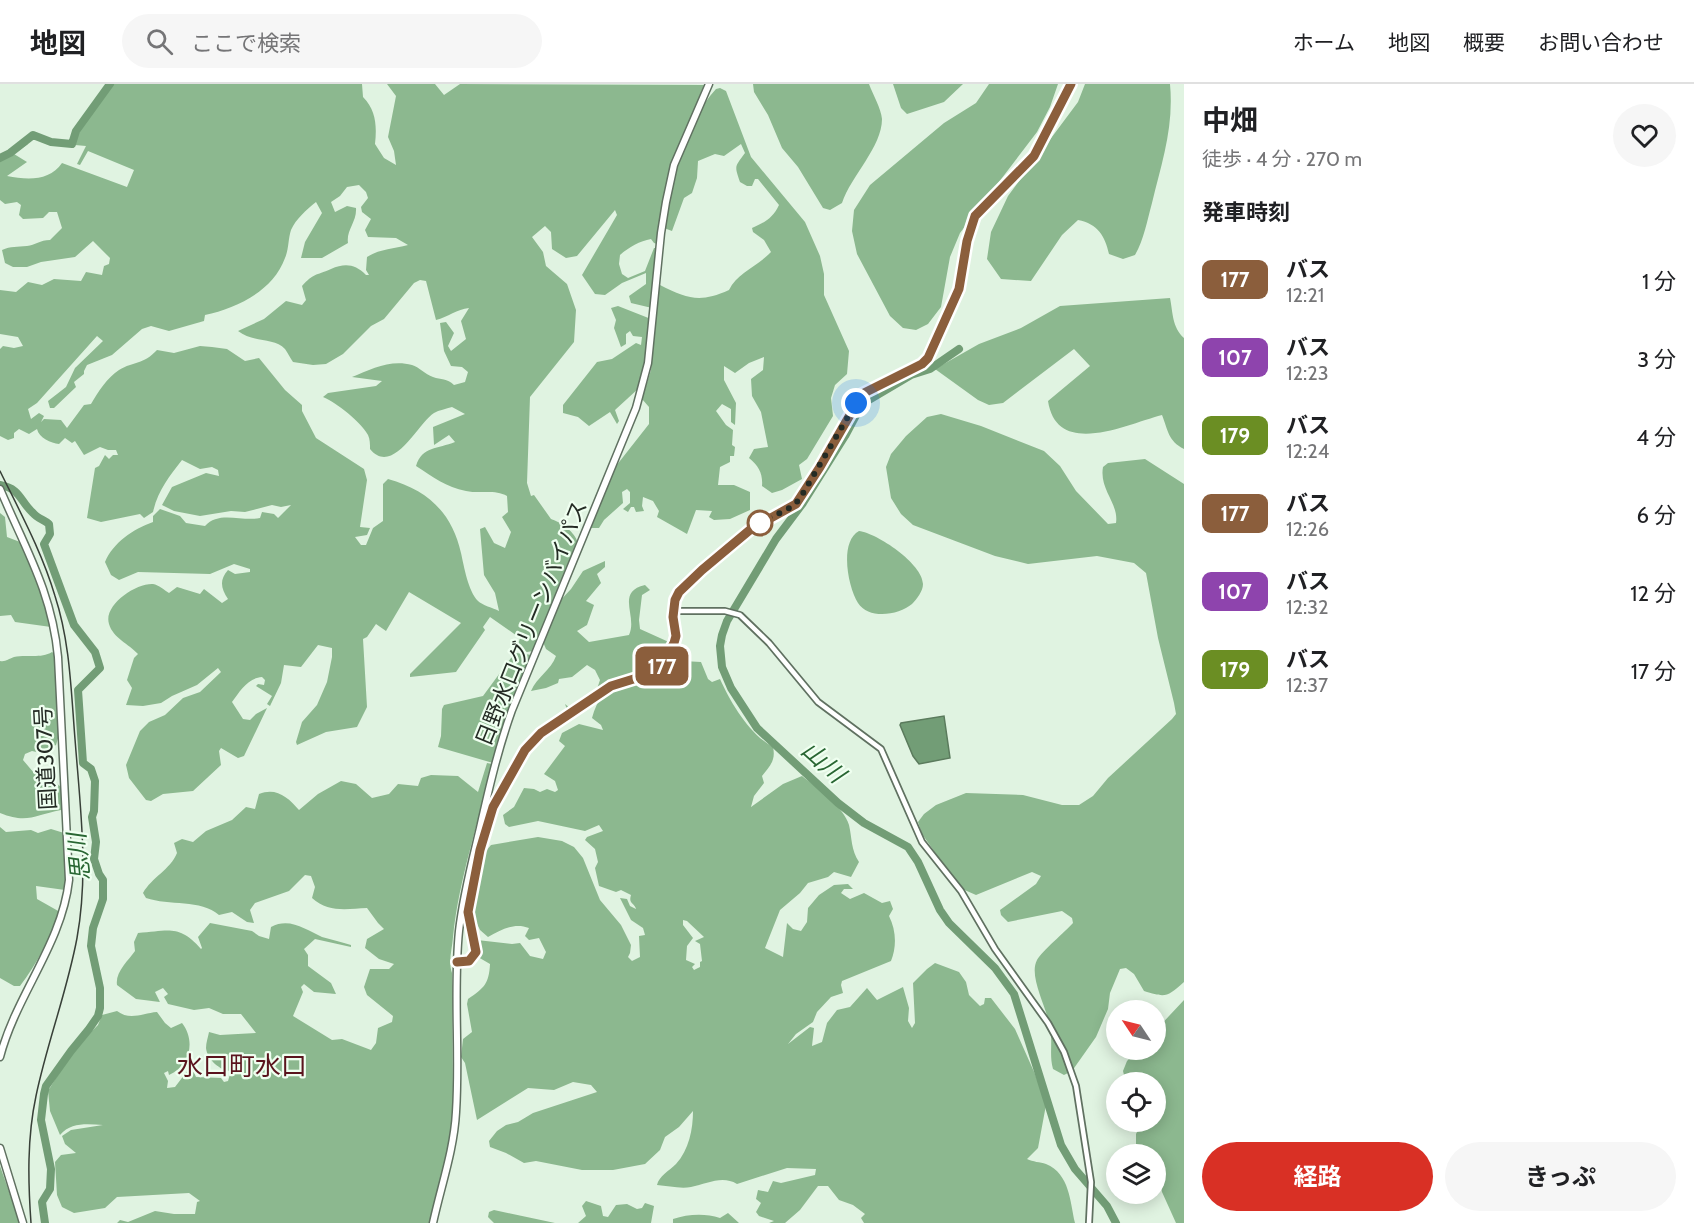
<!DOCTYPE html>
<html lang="ja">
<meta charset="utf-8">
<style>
body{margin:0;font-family:Cabin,"Noto Sans JP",sans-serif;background:#f6f6f6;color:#202124;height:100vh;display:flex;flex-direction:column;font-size:22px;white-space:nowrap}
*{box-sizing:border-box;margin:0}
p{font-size:20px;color:#757577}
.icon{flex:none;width:33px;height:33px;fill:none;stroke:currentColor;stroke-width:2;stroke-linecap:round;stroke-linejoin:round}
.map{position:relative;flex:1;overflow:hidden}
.sheet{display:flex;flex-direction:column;background:#fff;width:510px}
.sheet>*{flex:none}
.badge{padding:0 12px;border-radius:9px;font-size:21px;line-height:39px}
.needle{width:39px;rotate:305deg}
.fabs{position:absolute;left:1106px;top:916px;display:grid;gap:12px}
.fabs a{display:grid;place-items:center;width:60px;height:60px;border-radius:50%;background:#fff;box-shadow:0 3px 15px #0003;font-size:30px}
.you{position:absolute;width:30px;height:30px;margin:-15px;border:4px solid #fff;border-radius:50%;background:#1a73e8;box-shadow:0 0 0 9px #1a73e833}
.map>.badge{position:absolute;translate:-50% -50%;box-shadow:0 0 0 3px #fff}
h2{padding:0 18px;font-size:22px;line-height:54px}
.round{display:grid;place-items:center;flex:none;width:63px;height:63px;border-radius:32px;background:#f6f6f6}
.summary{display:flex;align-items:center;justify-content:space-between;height:102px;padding:0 18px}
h1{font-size:28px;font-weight:700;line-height:45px}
.cta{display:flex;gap:12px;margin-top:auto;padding:12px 18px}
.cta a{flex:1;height:69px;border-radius:36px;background:#d93025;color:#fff;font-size:24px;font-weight:700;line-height:69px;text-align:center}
.cta a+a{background:#f6f6f6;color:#202124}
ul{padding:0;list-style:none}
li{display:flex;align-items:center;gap:18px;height:78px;padding:0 18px}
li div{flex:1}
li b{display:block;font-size:22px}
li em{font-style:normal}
li .badge{min-width:66px;font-weight:700;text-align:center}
header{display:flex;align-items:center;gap:36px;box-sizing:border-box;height:84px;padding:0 30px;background:#fff;border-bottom:2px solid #e0e0e0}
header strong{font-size:28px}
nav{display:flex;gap:33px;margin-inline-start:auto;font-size:21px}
.search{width:420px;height:54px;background:#f6f6f6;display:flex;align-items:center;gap:15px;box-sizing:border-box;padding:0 21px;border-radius:33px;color:#757577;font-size:22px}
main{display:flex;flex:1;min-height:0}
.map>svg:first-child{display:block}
.forest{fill:#8cb88f;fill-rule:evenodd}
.water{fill:#729d76;stroke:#5b7b5d;stroke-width:1.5}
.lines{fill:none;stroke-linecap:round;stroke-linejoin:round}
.river{stroke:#729d76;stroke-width:8}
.tertiary-casing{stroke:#607161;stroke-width:8}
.secondary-casing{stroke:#607161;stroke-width:8}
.trunk-casing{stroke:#607161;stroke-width:9}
.tertiary{stroke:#fff;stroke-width:4.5}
.secondary{stroke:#fff;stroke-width:5}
.trunk{stroke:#fff;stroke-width:6}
.rail{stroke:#384038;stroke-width:1.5}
.line-casing{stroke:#fff;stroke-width:14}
.line{stroke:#8b5e3c;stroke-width:9}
.walk{stroke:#242b24;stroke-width:6;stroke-dasharray:0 10.8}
.stop-dot{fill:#fff;stroke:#8b5e3c;stroke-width:3}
.labels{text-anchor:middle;stroke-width:4.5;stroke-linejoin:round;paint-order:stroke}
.street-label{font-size:22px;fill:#242b24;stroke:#effff0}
.water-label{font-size:24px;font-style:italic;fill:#286632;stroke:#effff0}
.quarter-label{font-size:26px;fill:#5a141d;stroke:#effff0}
</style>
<header>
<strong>地図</strong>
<div class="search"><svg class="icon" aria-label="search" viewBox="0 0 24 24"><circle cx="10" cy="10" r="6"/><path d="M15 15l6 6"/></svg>ここで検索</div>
<nav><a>ホーム</a><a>地図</a><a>概要</a><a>お問い合わせ</a></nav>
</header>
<main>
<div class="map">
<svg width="1184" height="1139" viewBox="0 0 1184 1139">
<rect width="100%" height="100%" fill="#e0f3e1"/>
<!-- forest -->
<path class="forest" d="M111,0h251l1,13c13,13 14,29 12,47l9,14 12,7 -2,-14 -6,-14 8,-41 -9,-12h48l9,11 16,-11 244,1 -27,66 -14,47 -6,46 -3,-1 -3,-4c-11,2 -22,8 -31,16l-1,9 3,10 6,4 17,-7 9,-23h3l-5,60 -21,-5 -2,-7 17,-12v-11l-24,10 -17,12 -10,-1 -13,-19 35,-60 -2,-5 -38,46 -11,2 -14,-9 -1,-17 -6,-6 -13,11 11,15 3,14 21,18 9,26 -2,32 -44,55 -3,86 4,13 3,-1 17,24c10,3 24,13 27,24l-45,108 -6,1 -10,-4 3,-10 -30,-21 -7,10 2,3 -29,42 -46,5v-3l51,-51 -52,-31 -23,39 -10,-7 -9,13 -4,2 4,68 -10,20 -31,5 -29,13 -1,-3 6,-20 15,-17 10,-23 5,-25v-9l-14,-3 -17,22 -17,-2 -3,18 -11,23 -3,-2 5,-8 -16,-10 2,-2 6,1 1,-5 -3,-3c-14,1 -22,14 -30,25l11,17 7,1 6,-6 11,-6 -23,48 -6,2 -17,-10 -2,3 2,14 -28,26 -30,3 -12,7 -5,-1 -17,-22 -3,-13 14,-34 9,-9 16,-7 18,-17 17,-6 21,-20 -3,-4 -21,17 -25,11 -11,7 -18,3 -17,-1 6,-17 -5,-8 7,-22 4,-4c-9,-10 -25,-16 -29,-30 -6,-19 27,-41 44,-40 6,1 11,6 16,9l8,-6 23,7 4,-5 18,14 6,-4c-7,-10 -9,-19 0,-29l7,4 15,-2v-3l-16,-5 -24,10 -72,-2 -19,8 -8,-5 -6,-13c8,-19 28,-33 48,-40v-6l7,-7 20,7 6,7 19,3c14,-16 37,-4 55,-8l2,-6 12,2 4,4 13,-13 -10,2 -9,-2 -27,7 -14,-1 -31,5 -26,-5 -12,-6 10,-18 34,-14 13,3 -1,-6 -6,-3 -12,2 -18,-9c-13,17 -24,30 -29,52l-9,6 -4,-4 -39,8 -14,-4 8,-50 4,-2 6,-11 4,4 4,-4h5l-2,-5h-8l-8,-3 -16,8 -9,-14 -3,2 -7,-5 -6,6c-8,-1 -20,-6 -22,-15l-8,5 -10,-5 -5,4v5l-6,2 -8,-4v-87l3,-3 11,2 9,-2 -5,-9 -18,-3v-44l16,2 12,-10 14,3 12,-6 27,2 5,-9 16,3 2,-9 5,-2 1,-6 -17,-17 -18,16 -34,5 -14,5h-14l-8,-4 -3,-13c9,-4 15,-3 25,-4 8,-1 13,-6 23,-6l12,-12 -5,-16h-8l-6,6 -20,1 -4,-4 2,-10 -4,-3 -12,2 -5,-4v-38l26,-21 2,3 -14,10 13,8 -20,14c21,4 43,5 55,-13l65,24 7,-17 -46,-19 -8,14 -3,-1 9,-18 -11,-1c4,-21 24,-42 36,-61zM359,101l7,7 2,6 -7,9 1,5 9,7 -6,11 3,7 28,1 12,7c-14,4 -29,4 -41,12l-1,13 3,5h-3c-11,-11 -21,-12 -35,-6 -16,7 -17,4 -29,17l4,14 -4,5 -16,-4 -22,18 -26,12c15,12 36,6 47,18 3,4 5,9 8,13l20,3 13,-1 17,-10 28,-28 13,-7 30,-36 6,-3 6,1 10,39c12,-3 21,-11 33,-12l-8,13 5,18 -15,12 -3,-5 6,-13 -8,-11 -6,1 4,28 7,15 11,1 6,5 -3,10 -11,3c-7,-7 -13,-5 -21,-8 -8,-3 -14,-10 -21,-12 -21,-6 -41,4 -60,12l30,4 -6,5 -48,7 -5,4c14,6 37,24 45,38 2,4 2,9 2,14 23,28 48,-26 64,-36 5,-3 12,-4 18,-6l13,7 -32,13 1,18 15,-10 6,7c-17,7 -33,4 -39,24 17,11 30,21 50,25 14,3 29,-2 41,5l1,16 -6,5 9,15 -6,16 -11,-5 -9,-16 -5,2 4,46 11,18 4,18c-6,-3 -17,-6 -21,-10 -10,-10 -14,-35 -17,-48 -9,-40 -33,-63 -73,-74l-5,5v37l-10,7 -7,17h-5l-6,-8 12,-2 3,-7 -10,-1 7,-47 -3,-11 -48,-31 -14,-27v-6l-17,-15 -26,-32 -14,3 -18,-12 -15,-2 -12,-1 -26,7 -17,-3c-14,15 -23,11 -38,20 -12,8 -21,22 -28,34l-7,1 -17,23 -6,-8 -17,-1 -3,3 3,-6 -5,-3 -8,6 -3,-10 9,-6 60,-67 6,5 -28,27 -9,19 -18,14 2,7h4l22,-21 -2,-5 10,-8v-3l3,-6 25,-10 30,-26 9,-3 18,5 35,-10 1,-6c32,-7 68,-24 80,-57 4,-9 3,-19 6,-28 5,-11 15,-20 25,-28l6,11 -17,29 -4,16h21l26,-15c-2,-13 9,-21 8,-35l-9,-2 -12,6 -4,-10 9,-6 7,-9z
M753,0h116c4,11 12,24 13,35 0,28 -31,57 -40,84l-12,7 -7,-2 -25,-41 -16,-19 -14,-33 -14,-23z
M893,0h70l-19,18 -37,12 -6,-6z
M989,0h69l-8,23 -13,25 -77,101 -10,24 -9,50 -13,17 -12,6 -13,-2 -13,-12 -33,-62 -5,-23 2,-21 16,-25 74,-62 32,-20z
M1085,0h85c4,43 -8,78 -18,119 -5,18 -8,36 -17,52l-12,4 -14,-5c-4,-18 -11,-30 -31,-34l-16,15 -31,46 -30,-2 -14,-20 4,-27 17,-36 70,-94z
M720,4l6,3 25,66 54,65 15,34 4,18v21l25,56 -2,23 -12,11 -4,13 2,18 -26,43 -8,6 3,14 -20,11 -10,3 -10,-7c1,-12 -3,-20 -13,-28l5,-9 14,-2 -7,-35 -9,-16 -1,-17 12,-9 1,-13 -15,6 -14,10 -11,-7v14l12,23 -1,22 -4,-3v-13l-9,-5 -6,7 10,14 7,5 -1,15 3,2 -1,9h-4v6l-10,5 -2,18h16l16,7v18l-20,9 -16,1 -5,-3 3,-6 -16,-1 -9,24 -30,-17 2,-6 -6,-10 -10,-4 -1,9 2,5 -8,1 -2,-5h-3l-3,5 -5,-3 7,-6v-11l-3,-3 -5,3 1,11 -19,17 -5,8h-8l25,-62 33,-42v-17l-7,-8 9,-29 7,-83 2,-2c28,14 40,18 69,5 8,-17 29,-24 42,-38l-7,-12 -11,-8 -1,-4c12,-5 21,-10 27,-23l-21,-26h-3l-3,7h-5l-7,-4c-6,-17 -5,-15 5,-29l-4,-9 -17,12 -9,-2 -17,7 -1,17 -5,15 -8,5 -12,33 -8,-3c8,-45 20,-105 52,-139z
M1170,214c3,15 2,29 14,40v111c-16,-8 -16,-19 -22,-34 -35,9 -105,44 -114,-14l42,-35 -16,-17 -71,54 -14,2 -11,-5 -43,-31 44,-25 42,-16 39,-22z
M618,222l33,13 -7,49 -5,20 -24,22 4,11 -2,3 -7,-12 -21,14 -11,-9 -15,-4v-8l34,-43 15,-3 24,-16 5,2 1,-8 -9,-1 -3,-5 -4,3v10l-5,3 -7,-19 2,-8 -5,-12z
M941,330l40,12 63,25 16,15 16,25 32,33 8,-1c3,-20 -17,-33 -13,-56l5,-4 37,-4 39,25v498c-17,15 -18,16 -40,9l-10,-17 -8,-6 -6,1 -10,24 -2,16 -12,28 -24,34 -8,4 -11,-6c-4,-14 0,-27 -3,-41 -2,-19 -22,-51 -13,-68 5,-9 28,-28 36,-37l-1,-5 -10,-7 -54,11 -7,-7 -1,-5 36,-26 5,-8 -9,-4 -56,23 -16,-7 -38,-54 -4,-12 6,-8 12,-9 30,-12 57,2 39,10h17l14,-9 15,-18 64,-59 4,-5 -2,-11 -16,-65 -12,-65 -12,-10 -37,-7 -69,8 -33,-8 -82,-31 -12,-11 -10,-16 -5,-31 5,-13 15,-18 21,-19z
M0,429l5,4 2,20 13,5c14,29 24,54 31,85l-36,-5 -4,-7 -11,1z
M859,447c18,2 64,33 64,53 0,7 -6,15 -11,20 -13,11 -43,16 -54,-1 -10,-16 -19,-61 1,-72z
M605,477v6l-8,7 4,9 -15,18 8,4 -7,20 -10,6 12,11 40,-7c9,-19 -14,-43 16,-50l5,5 -8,5 -3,25 1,9 31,14 -5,9 -13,6 -3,13 2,14 6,-2 -2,-10 12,6 9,-8 6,-10 18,1 7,17 4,3 8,-3c11,24 29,55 53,68 3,13 -3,19 -11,29l2,7 -10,13 -3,11 32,-23 19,-8c14,11 42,31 47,49 3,13 2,25 10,37l-8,15 -17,-5 -6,5 -20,6 -8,10 -20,17 -15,38 18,9 4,-34 6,6 8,2 6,-9 1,-14 11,-13 15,-10 14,-1 5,5h-9l-3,4 9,6 14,-6 18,10 8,-2 3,8 -4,7c7,14 8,30 2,45l-49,20 -1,4 2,8 -12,4 -14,15 -4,10 -17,12 -8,10 22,-17 4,1 -2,18 10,-4 5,-19 10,-13 13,-3 17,-19 10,12 26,-13 6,21 -1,13 4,7 3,-5 -2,-40 14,-14 8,-6 24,9 7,10 3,13 11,11 4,-2 1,-6h6l24,31 20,45 11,31 -8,43 -11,11c6,3 13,3 19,5 24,10 24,38 29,59h-211l-3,-5 4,-4 -12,-9 -14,-5 -11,-14h-10l-18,24 -15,13h-16l5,-2 -15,-5 -3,-4 5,-9 -5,-4 2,-9 10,2 5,-11 8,2 34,-8 1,-6 -29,-1 -50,16c-15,-9 -30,0 -46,3 -10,2 -23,-1 -34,-2 2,-9 12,-14 19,-21 13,-14 17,-35 17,-53l-14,16 -14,10 -5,13 -15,14 -32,6h-31l-46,-9 -12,2 -18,-10 -16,-6 -1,-6 8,-10 9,-6 12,-3 15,-9 64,-21 -6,-7 -18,-3 -19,8 -26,-2 -51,32 -12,-57 -4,-6 2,-18 9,-7 -5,-28 1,-5c16,-11 21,-15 22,-35l-12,-7 -1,-17 35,4 8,-1 10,13 13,3 3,-7 -7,-14 -10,2 -4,-4 4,-8c-15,-6 -28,2 -41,9l-8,-7 -9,-19 9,-53 11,-13 47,-8 24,4 12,6 9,11 17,42 21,25 10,20 -1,8 -2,4 4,4 8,-4 -1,-21 6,-1 -2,-7 -12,-8 -11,-22 7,1 3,7 6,3c-1,-6 -8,-5 -5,-14l-10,-5 -5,2 -17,-6 -4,-18 3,-6 -3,-13 -10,-9 2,-3 16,-6 -4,-6 -14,6 -47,-10 -29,6 -4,-3 -2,-9 11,-8 10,-19 10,1 6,3 7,-3 8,3 3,-2 -3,-9 -11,-7 21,-28 -6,-5 3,-8 17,-9 24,6 -2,-5 -9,-7c5,-19 15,-31 31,-41l-8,3 -47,32 -3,-8 5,4 3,-1 23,-15 4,-12 -5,-10 -8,-5 -15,12 -13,2 -1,4 -12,5 -15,3c6,-14 20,-21 25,-35l-10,-7 -3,-7 14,-38 14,-15 12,-18zM683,836l4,1 17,16 -9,4 5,3 2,17 -2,1v5l-6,3 -2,-3 3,-3 -9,-4 1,-14 6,-8 -10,-13z
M52,568l4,3 3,80 -3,10 -15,8 -9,-2 -7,3 -2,6 11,13 20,8 8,7 -1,22c-26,5 -34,14 -61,3v-152c6,1 8,-2 14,-4 12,-3 27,2 38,-5z
M516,569l16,2 -39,108 -55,-16 3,-11 1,-27 2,-4 39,-9 28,-38z
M487,679l5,1c-13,58 -33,114 -39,173 -1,13 -5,24 -1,36l1,140 -3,29 -21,81h-312l3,-3 8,2 27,-11 19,3h21l2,-12 3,-1 -11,-8 -72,4 -12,11 -31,5 -12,-6 -5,-12 -2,-33 6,-7 15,-2 -11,-9 -3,-8 9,-6 32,-5c-16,-1 -32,-3 -43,10l-10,-24 -2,-20 25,-41 25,-25 4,-10 15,-4c13,10 26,2 40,1l8,11 6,5 11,-5c14,18 8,43 -13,52l-1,-4 -4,2 4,8 -1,7 8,-1 13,-17 -1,-6h3l6,13 25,1 3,4 4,-1 3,-10c-11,0 -24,-12 -25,-23 0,-5 2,-11 3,-16l11,3 36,-2 -15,-19h-18l-14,-6 -15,2 -26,-6 -4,-7 4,-3 -5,-6 -8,4 5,10 -24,-3 -19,-14c-2,-13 11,-24 18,-34l-1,-9 4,-9c31,-2 41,-9 63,16l1,-1 -4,-11 12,-14 42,8 7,5 10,3 2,-12c19,-10 35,3 51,10 10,3 20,5 29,8v2l-36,-8 -11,10 4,6v11l23,17 5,11 -22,-2 -10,-8 -3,3 2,5 -10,24 39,24 10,-1 29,11 5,-7 2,-15 14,-6 1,-6 -26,-21 -3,-8 6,-18h19l5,-5 -15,-5 -14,-11 2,-9 17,-10 -6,-6 -11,-15c-20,1 -39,5 -55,-10l3,-11 -4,-11 -6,-1 -16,16 -34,12 -5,7 4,13 -7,-1 -15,-10 -13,3c-18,-16 -50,-9 -73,-17l-3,-5c9,-16 27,-23 34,-40l-3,-10 8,-4 11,3 13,-11 26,-11 14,-13 9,2 4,-15c17,-7 29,3 40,16l19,-16 23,-13 15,3 16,14 17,-4 9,-10 20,2 3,-8 10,-3 27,1 20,16z
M0,743l6,5 25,-2 7,3 13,-4 13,4 3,36 -2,21 -29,-4 1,13 23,13c-10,26 -23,52 -40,74h-6l-14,-8z
M1184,916v223h-8l-14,-31 -7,-37 -7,-1 -12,-10v-10l6,-12h13v-39h-29l-3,-12 4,-10 11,-11h17v-19z
M0,1082l18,51 1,6h-19z
M586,1117l15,5 2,10 5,1 8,-12 11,-1 10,5 5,-1 3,-5 9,3 -3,17h-73l8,-7 -4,-10z
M494,1126l61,13h-61l-6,-6 1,-5z
M728,1129l11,10h-66v-4c15,-5 32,-6 47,-1z"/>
<!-- water -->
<path class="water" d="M944,632l6,42 -31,6 -6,-8 -13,-31 1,-2z"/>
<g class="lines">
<!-- river -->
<path class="river" d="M0,74l10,-5 23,-18 18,7 21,2 4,-13 34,-47
M959,265l-29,20 -19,6 -49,29 -17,32 -42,67 -27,36 -49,82 -5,14 -2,11 2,21 9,21 26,40 81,75 26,20 44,24 10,15 22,48 9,13 46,45 19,26 47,151 14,24 32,37 9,17
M0,401c21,4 19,15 33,28 4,5 11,7 16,11l1,10 -6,10 30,81 21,27 5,16 -22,22 5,73 8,6 4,12 -1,30 -2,6 4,25 -2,17 5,15 4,6v19l-10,29 -2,18 9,42v20l-2,8 -9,13 -18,22 -25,35 -2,8 -3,26 10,49 -1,20 -8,13 3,21"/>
<!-- tertiary casing -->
<g class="tertiary-casing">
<path id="tertiary" d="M674,527h51l15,4 29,28 49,59 63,47 41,93 39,49 34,58 53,74 16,29 12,34 15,96 -2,41"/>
</g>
<!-- secondary casing -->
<g class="secondary-casing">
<path id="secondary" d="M457,878l12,-1 7,-9 -8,-40 12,-62 13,-43 32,-57 16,-17 70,-47 42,-13 8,-6 13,-24 2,-7 -3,-19 2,-17 4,-8 23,-22 49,-41 44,-24 25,-38 42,-73 60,-30 6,-6 31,-69 8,-48 8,-25 59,-60 37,-72"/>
</g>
<!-- trunk casing -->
<g class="trunk-casing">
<path id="trunk" d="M0,405c25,59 52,103 58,168l11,223c-7,64 -53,115 -69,177
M0,1064l23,75
M433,1139c8,-37 21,-73 23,-111 4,-60 -3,-121 3,-181 4,-35 13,-69 21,-103 9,-40 18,-79 32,-118l124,-302 12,-45 13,-130 5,-31 8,-37 35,-81"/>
</g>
<!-- tertiary -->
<use href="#tertiary" class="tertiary"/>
<!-- secondary -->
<use href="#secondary" class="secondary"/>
<!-- trunk -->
<use href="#trunk" class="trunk"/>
<!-- rail -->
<path class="rail" d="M0,387c20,41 42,81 55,125 15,46 16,94 20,143 5,66 14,133 2,199 -10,54 -30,105 -41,158 -9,42 -8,85 -5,127"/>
</g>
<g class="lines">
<!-- line casing -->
<g class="line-casing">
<path id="line" d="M457,878l12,-1 7,-9 -8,-40 12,-62 13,-43 32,-57 16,-17 70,-47 42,-13 8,-6 13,-24 2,-7 -3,-19 2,-17 4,-8 23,-22 49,-41 45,-25 24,-37 42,-73 60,-30 6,-6 31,-69 8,-48 8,-25 59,-60 37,-72"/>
</g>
<!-- line -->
<use href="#line" class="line"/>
<!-- walk -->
<path class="walk" d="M760,439l28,-14 11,-9 57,-97"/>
</g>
<!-- markers -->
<circle class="stop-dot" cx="760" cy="439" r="12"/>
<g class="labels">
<!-- street labels -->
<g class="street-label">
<text transform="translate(531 539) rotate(-68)" y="8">日野水口グリーンバイパス</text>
<text transform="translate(45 674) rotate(-93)" y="8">国道307号</text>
</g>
<!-- water labels -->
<g class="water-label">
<text transform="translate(823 678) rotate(42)" y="8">山川</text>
<text transform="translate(79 773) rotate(-96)" y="8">思川</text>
</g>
<!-- quarter labels -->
<g class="quarter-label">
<text x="242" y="991">水口町水口</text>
</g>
</g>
</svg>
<div class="fabs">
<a><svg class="needle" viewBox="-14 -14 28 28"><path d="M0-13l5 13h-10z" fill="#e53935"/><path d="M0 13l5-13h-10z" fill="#757577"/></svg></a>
<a><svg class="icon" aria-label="locate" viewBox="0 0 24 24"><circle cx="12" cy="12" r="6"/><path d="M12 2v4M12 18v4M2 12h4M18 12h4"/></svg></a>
<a><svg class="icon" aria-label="layers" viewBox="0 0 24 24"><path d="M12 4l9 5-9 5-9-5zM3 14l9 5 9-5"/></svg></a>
</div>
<div class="you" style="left:856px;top:319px"></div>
<b class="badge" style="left:662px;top:582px;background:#8b5e3c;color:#fff">177</b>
</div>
<section class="sheet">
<div class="summary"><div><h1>中畑</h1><p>徒歩 · 4 分 · 270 m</p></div><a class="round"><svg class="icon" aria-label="heart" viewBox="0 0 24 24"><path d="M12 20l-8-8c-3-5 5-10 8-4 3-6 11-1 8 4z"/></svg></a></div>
<h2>発車時刻</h2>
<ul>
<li><span class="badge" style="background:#8b5e3c;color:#fff">177</span><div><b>バス</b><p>12:21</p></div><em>1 分</em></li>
<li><span class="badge" style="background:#8e44ad;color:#fff">107</span><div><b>バス</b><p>12:23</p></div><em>3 分</em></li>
<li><span class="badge" style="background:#6b8e23;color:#fff">179</span><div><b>バス</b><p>12:24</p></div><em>4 分</em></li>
<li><span class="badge" style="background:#8b5e3c;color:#fff">177</span><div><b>バス</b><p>12:26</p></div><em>6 分</em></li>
<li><span class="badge" style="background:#8e44ad;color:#fff">107</span><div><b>バス</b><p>12:32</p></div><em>12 分</em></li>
<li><span class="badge" style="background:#6b8e23;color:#fff">179</span><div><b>バス</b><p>12:37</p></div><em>17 分</em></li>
</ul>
<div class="cta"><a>経路</a><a>きっぷ</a></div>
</section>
</main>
